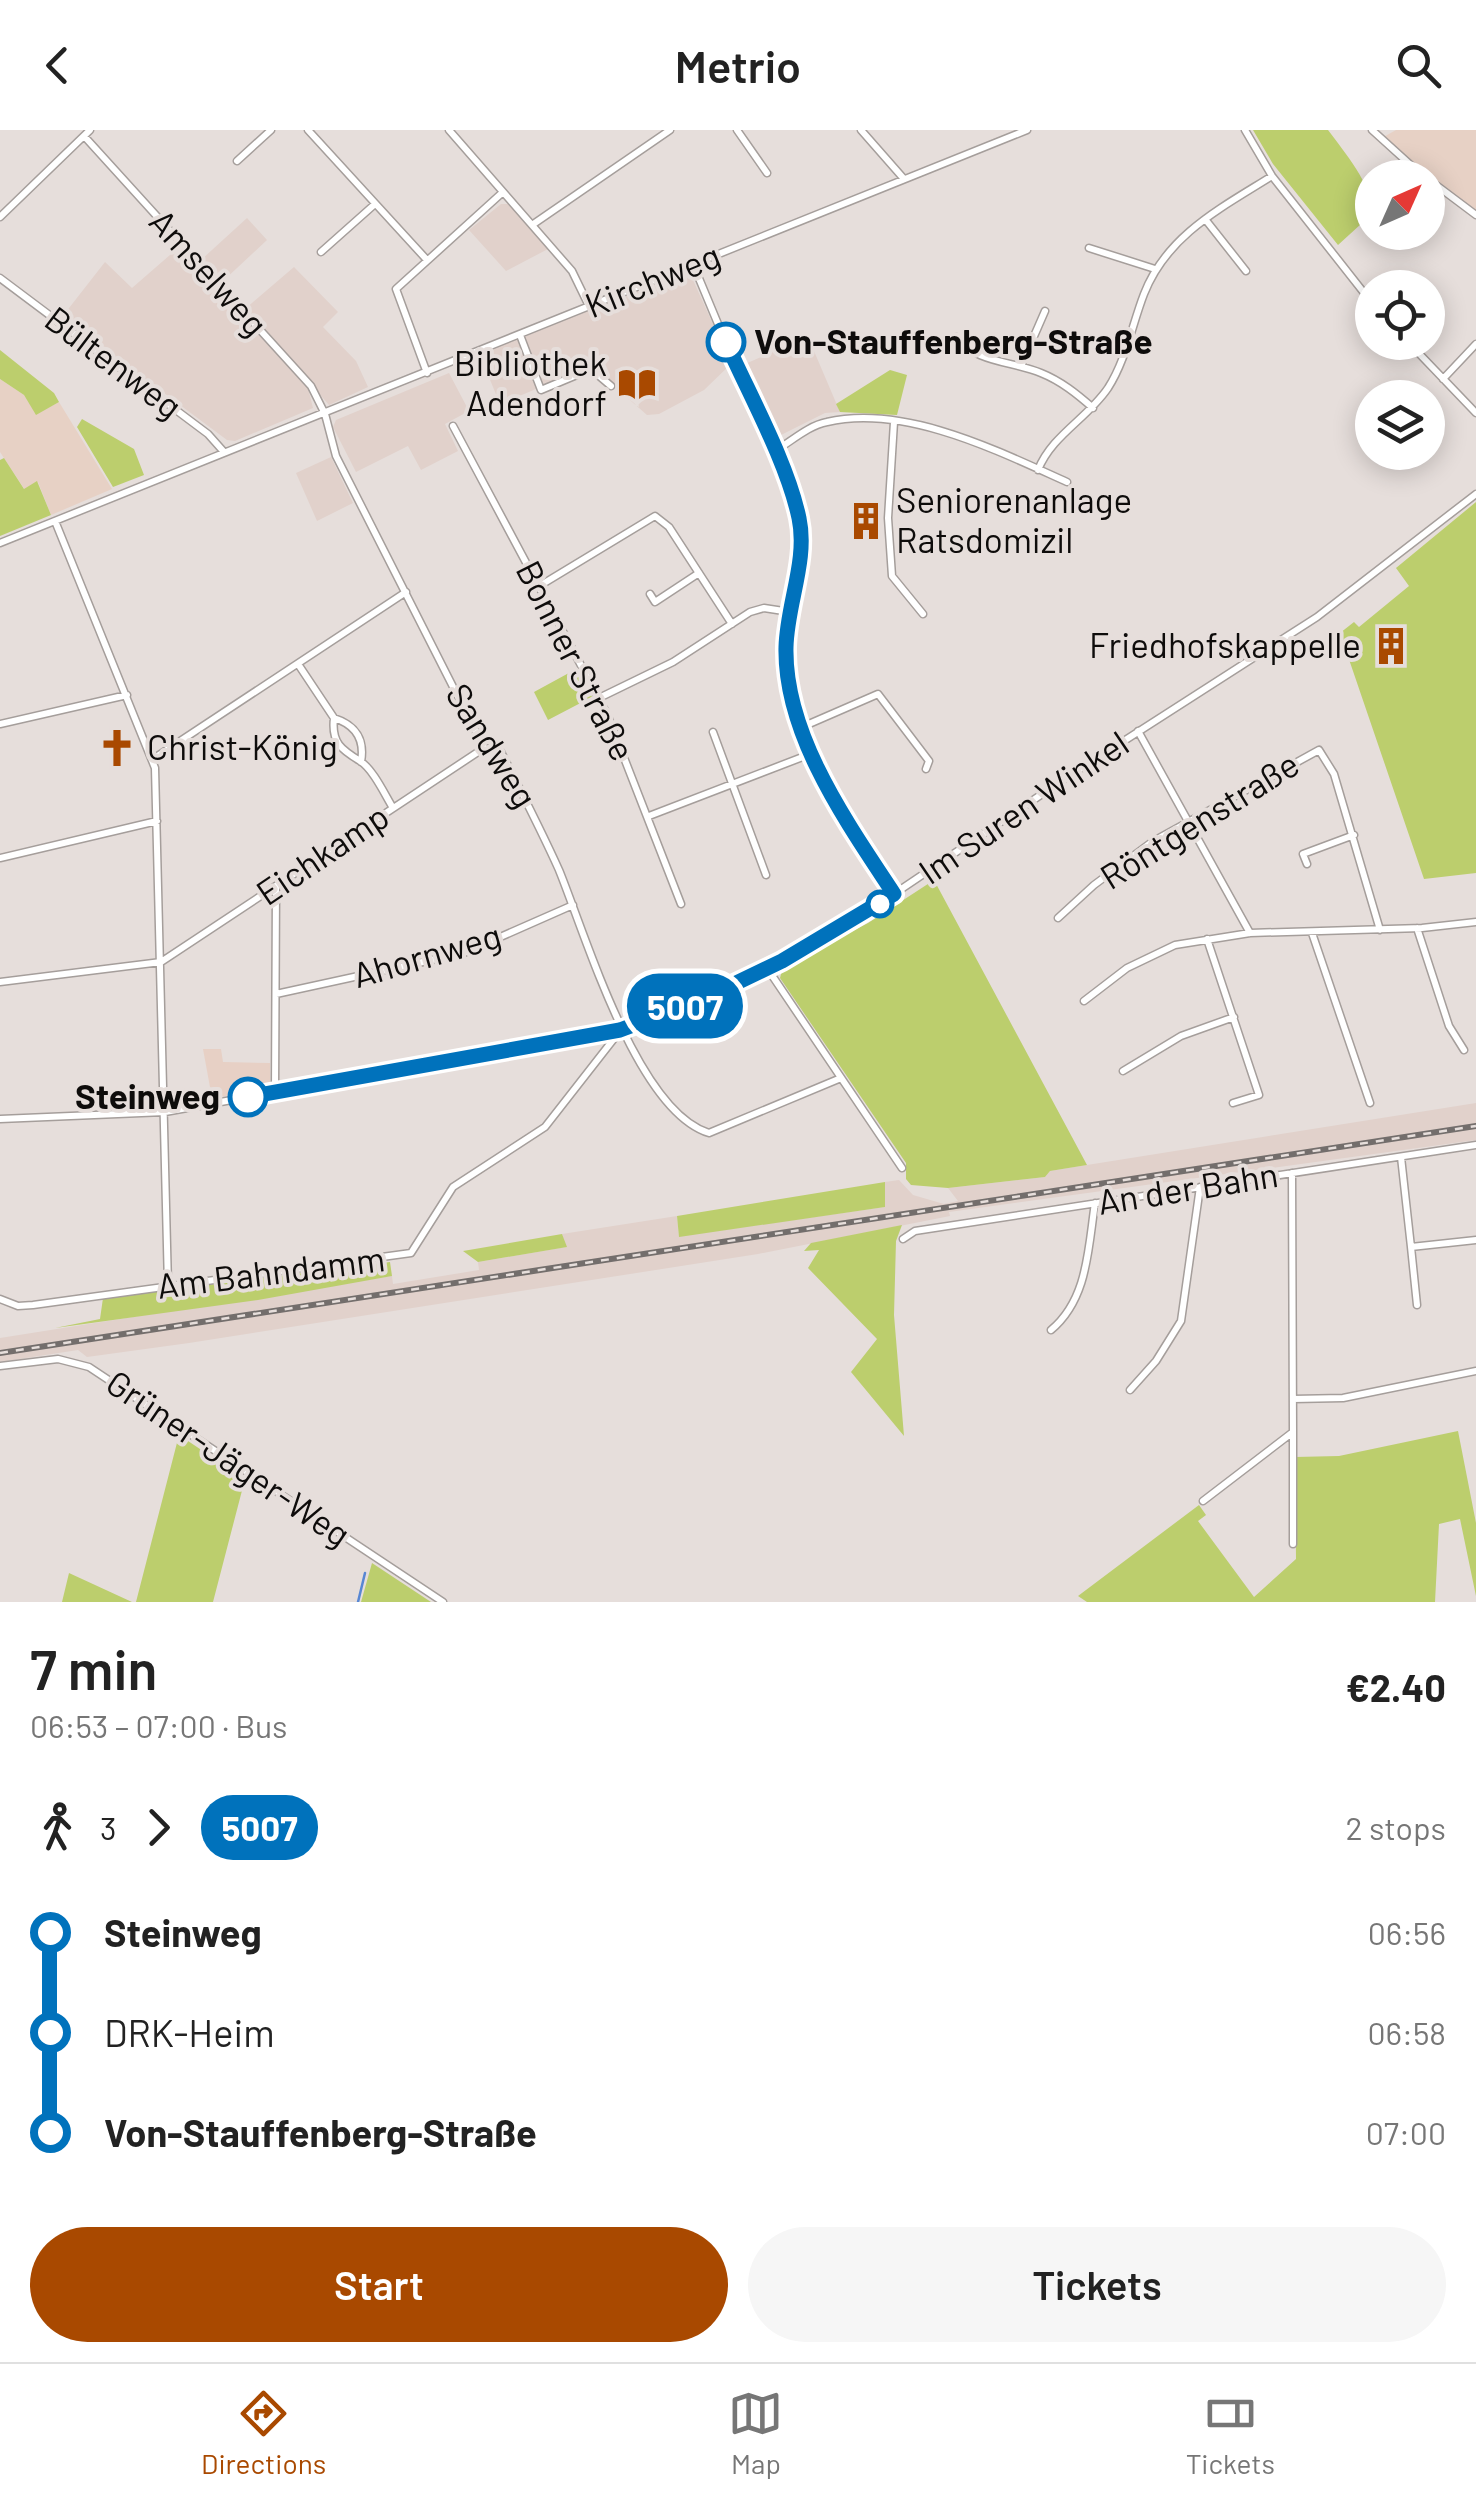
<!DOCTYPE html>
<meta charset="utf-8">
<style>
body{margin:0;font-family:Barlow,sans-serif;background:#f6f6f6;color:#222;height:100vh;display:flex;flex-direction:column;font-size:38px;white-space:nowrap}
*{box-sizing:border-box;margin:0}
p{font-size:32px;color:#767676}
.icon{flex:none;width:55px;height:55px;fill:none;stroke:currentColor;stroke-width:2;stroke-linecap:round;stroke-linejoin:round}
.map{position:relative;height:1472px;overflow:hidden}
.drawer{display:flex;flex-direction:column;background:#fff;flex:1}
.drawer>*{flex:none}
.badge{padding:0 20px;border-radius:32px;font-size:35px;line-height:65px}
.needle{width:65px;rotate:45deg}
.tools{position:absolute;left:1355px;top:30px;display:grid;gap:20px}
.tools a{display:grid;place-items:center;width:90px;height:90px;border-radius:50%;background:#fff;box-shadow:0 5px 25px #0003;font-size:50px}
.map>.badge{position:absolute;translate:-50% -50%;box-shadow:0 0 0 5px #fff}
.legs{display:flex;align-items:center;gap:15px;height:110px;padding:0 30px;font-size:32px}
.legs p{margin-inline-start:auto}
.summary{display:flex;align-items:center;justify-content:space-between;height:170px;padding:0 30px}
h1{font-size:55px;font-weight:600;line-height:75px}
.cta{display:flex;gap:20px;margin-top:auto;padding:20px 30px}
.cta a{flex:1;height:115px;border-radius:60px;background:#a94900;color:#fff;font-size:40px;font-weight:600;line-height:115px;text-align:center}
.cta a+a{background:#f6f6f6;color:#222}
ul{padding:0 30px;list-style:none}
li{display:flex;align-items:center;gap:35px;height:100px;font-size:38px}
li i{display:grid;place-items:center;width:15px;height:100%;margin:0 12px;background:currentColor}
li i::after{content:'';width:25px;height:25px;margin:-12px;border:8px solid;border-radius:50%;background:#fff}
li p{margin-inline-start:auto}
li:first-child i{background:linear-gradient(#0000 50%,currentColor 0)}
li:last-child i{background:linear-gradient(currentColor 50%,#0000 0)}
header{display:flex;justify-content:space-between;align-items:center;height:130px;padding:0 30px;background:#fff;font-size:45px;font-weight:600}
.dock{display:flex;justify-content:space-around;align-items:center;height:140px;border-top:2px solid #e0e0e0;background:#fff;font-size:28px;color:#767676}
.dock a{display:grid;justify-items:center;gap:5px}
.dock .active{color:#a94900}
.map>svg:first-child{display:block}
.built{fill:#e1d1cb}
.industrial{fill:#e7d0c5}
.education{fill:#e7d1c5}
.green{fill:#bcce6d}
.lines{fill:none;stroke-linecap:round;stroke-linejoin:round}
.stream{stroke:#5887d3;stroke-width:2.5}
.minor-casing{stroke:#a59e9b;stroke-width:9}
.minor{stroke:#fff;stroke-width:6}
.rail-casing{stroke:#736e6c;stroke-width:6}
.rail{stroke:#e6dedb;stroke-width:2.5;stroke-dasharray:8;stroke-linecap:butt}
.line-1-casing{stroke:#fff;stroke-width:22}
.line-1{stroke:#0072bc;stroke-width:15}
.stop-1-dot{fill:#fff;stroke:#0072bc;stroke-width:5}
.labels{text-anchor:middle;stroke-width:8;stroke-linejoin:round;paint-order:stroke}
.street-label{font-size:35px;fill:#0e0c0b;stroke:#e6dedb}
.stop-label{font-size:35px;font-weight:bold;fill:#0e0c0b;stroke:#e6dedb;text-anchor:start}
.poi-label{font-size:35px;fill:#0e0c0b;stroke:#e6dedb;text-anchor:end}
</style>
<header><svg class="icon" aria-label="back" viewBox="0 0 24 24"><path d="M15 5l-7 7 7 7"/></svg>Metrio<svg class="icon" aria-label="search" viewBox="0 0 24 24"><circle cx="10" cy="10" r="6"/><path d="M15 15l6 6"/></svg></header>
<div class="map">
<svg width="1476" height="1472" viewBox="0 0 1476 1472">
<rect width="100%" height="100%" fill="#e6dedb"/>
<!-- built -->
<path class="built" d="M501,74h7l40,45 -42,22 -37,-41z
M247,88l20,22 -45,42 -21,-22z
M178,118l130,140 5,20 -78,33 -8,-1 -165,-123 43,-55 27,26z
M294,137l44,45 -15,15 33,34 12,26 -39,18 -84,-96z
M688,139l43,95 -27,26 -45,24 -12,1 -56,-49 -91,38 -21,-51z
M808,207l32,75 -15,1 -48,24 -6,-5 -26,-68z
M449,243l20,38 -24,13 13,27 -37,19 -13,-24 -52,26 -23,-45 3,-7z
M331,327l22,46 -36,18 -21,-48z
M1476,973v37l-527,72 1,4 -192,38 -569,89 -102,14 -9,-7 -78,12v-24l392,-62 1,8 86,-14 -1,-8 88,-15 -4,-13 115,-18 2,20 206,-29v-25l14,-2 14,15 31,9 14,-3 -10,-13 97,-11 5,-6 37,-6z"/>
<!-- industrial -->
<path class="industrial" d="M203,919h18l2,13 47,1v21l-5,6 -53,8z"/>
<!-- education -->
<path class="education" d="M1396,0h80v81l-96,-72z
M0,249l24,16 12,19 23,-12 53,87 -61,26 -13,-33 -13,8 -25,-38z"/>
<!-- green -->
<path class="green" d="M1253,0h75c17,23 45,55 44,84l-34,31 -65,-81z
M0,220l54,43 5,9 -23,13 -12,-20 -24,-16z
M890,240l17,5 -10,40 -57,-3 -4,-8z
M82,289l52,30 10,26 -31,12 -36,-60z
M4,328l20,31 13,-8 14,34 -51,21v-76z
M1476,372v371l-52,6 -84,-246 14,-11 5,5 50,-41 -13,-18z
M578,538l14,29 -44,23 -14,-28z
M934,750l153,285 -37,6 -5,6 -97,11 -37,-3 -5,-6v-16l-126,-185 3,-11 85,-44z
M885,1052v25l-206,30 -2,-21z
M902,1095l-6,16 -2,74 10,121 -53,-64 26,-33 -69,-71 11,-18 -15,1 7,-8z
M562,1104l5,13 -89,15 -15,-11z
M390,1132l2,14 -134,24 -203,28 45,-9 3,-21z
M1458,1301l18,92v73l-16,-77 -21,5 -4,78h-348l-9,-6 121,-91 7,10 -8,6 56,76 42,-38 -1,-102 44,-1z
M179,1305l66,44 -32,123h-77z
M372,1433l59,39h-70z
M69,1443l63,29h-70z"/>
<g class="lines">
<!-- stream -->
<path class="stream" d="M358,1472l7,-29"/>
<!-- minor casing -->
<g class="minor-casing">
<path id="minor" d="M308,0l119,130
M449,0l123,141 17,35
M737,0l30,43
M861,0l43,49
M1245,0l27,46 100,127
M1372,0l53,48
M84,6l227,250 14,28 11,42 148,292 17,4c20,39 40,78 58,118 27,66 78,241 150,263l132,-55
M237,31l34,-31
M1428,49l48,36
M0,87l90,-87
M1205,89l41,52
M532,95l138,-95
M1089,118l66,21
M321,122l54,-48
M693,134l105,252c9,43 -10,86 -12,129 -4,89 62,178 108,249
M0,148l208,156 16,18
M520,205l21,55 50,-21 20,17
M956,207c20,26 56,24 85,36 20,8 36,21 52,35
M1408,212l68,71
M1021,236l24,-55
M427,243l-31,-84 107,-97
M1443,249l33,-35
M894,292l-6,96 4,58 31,38
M453,296l154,288 74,190
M773,322c18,-10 34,-26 54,-30 78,-18 171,29 240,60
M1038,340c14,-35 49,-51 70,-82 18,-28 24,-63 36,-94 23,-59 77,-86 128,-118
M55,391l100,247 13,518
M0,413l1027,-413
M541,455l114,-69 14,11 63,97
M650,464l5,8 44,-29
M298,534l36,54c-3,25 8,32 26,43 13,8 25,34 33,47
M599,568l74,-36 77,-50 14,-4 26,4
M334,588c22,7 31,22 27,44
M0,594l127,-29
M802,597l76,-33 51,67 -3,8
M1138,601l112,202
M713,602l53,143
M153,629l253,-167
M649,686l164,-63
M0,728l157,-37
M1307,734l-4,-10 51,-19
M1058,788l36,-33 58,-43 167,-92 15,24 46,156
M1417,798l32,98 15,24
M1312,803l58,170
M1207,809l52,156 -26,8
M767,838l135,200
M0,852l161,-20 323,-214
M276,864l188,-41 109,-48
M1084,871l43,-33 48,-23 75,-12 172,-5 54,-6
M1123,941l58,-35 53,-19
M275,963l1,-206
M0,989l165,-7 456,-82 82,-31 136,-68 221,-149 257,-165 159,-123
M1401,1027l10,90 65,-7
M903,1109l12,-8 561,-86
M1411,1117l6,58
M0,1169l18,7 15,-1 378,-52 42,-66 92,-60 75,-96
M1051,1200c37,-31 37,-81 44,-127
M0,1236l58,-7 31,8 354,235
M1130,1260l26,-29 25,-40 19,-134
M1293,1269l50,-1 133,-27
M1293,1302v112
M1203,1371l90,-69 -1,-259"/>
</g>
<!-- minor -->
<use href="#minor" class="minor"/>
<!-- rail casing -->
<g class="rail-casing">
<path id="rail" d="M0,1223l1476,-227"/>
</g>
<!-- rail -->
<use href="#rail" class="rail"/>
</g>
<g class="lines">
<!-- line-1 casing -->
<g class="line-1-casing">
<path id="line-1" d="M248,967l372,-67 83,-31 79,-38 112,-67c-46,-70 -110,-159 -108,-247 1,-43 22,-87 13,-129 -12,-56 -49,-122 -73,-176"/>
</g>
<!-- line-1 -->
<use href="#line-1" class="line-1"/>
</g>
<!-- icons -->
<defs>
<g id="library-bare" transform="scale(3)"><path d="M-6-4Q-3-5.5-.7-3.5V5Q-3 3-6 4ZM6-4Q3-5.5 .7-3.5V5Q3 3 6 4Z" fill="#a94900" stroke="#e6dedb" stroke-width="2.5" paint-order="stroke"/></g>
<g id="building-bare" transform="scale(3)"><path d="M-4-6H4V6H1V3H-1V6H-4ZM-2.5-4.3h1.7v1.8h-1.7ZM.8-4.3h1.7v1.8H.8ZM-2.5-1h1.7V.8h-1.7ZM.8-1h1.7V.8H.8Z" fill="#a94900" stroke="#e6dedb" stroke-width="2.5" paint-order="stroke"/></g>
<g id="church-bare" transform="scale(3)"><path d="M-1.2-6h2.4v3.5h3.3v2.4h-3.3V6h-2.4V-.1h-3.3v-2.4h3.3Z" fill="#a94900" stroke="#e6dedb" stroke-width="2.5" paint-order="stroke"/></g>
</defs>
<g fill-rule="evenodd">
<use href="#library-bare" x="637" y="254"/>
<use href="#building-bare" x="866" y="391"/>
<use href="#building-bare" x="1391" y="516"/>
<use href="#church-bare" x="117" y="618"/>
</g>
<!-- markers -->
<g class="stop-1-dot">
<circle cx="726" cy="212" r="18"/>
<circle cx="880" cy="774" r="12"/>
<circle cx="248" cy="967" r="18"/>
</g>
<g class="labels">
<!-- street labels -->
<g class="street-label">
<text transform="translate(208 143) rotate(48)" y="12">Amselweg</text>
<text transform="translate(653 151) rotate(-22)" y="12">Kirchweg</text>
<text transform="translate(113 233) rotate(37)" y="12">Bültenweg</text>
<text transform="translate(575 531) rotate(63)" y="12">Bonner Straße</text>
<text transform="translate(491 616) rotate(58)" y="12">Sandweg</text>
<text transform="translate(1024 678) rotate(-34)" y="12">Im Suren Winkel</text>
<text transform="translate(1200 691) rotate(-32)" y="12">Röntgenstraße</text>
<text transform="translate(323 725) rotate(-34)" y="12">Eichkamp</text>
<text transform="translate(427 826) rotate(-16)" y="12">Ahornweg</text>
<text transform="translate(1188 1059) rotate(-9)" y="12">An der Bahn</text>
<text transform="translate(271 1143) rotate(-7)" y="12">Am Bahndamm</text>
<text transform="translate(228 1329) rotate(34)" y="12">Grüner-Jäger-Weg</text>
</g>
<!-- stop labels -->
<g class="stop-label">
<text x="754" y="224">Von-Stauffenberg-Straße</text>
<text x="220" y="979" text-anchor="end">Steinweg</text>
</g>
<!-- poi labels -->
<g class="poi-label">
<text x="607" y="246">Bibliothek<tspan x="607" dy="40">Adendorf</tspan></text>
<text x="896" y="383" text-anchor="start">Seniorenanlage<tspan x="896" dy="40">Ratsdomizil</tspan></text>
<text x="1361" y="528">Friedhofskappelle</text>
<text x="147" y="630" text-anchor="start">Christ-König</text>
</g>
</g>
</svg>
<div class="tools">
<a><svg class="needle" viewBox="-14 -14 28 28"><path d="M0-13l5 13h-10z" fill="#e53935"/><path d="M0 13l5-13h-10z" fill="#767676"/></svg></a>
<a><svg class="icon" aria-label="locate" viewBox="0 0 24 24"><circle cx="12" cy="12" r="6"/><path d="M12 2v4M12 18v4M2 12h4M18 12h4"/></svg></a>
<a><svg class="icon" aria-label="layers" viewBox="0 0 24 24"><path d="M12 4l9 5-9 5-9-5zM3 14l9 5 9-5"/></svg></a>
</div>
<b class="badge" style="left:685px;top:876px;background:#0072bc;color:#fff">5007</b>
</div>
<section class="drawer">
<div class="summary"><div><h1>7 min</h1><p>06:53 – 07:00 · Bus</p></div><b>€2.40</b></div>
<div class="legs"><svg class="icon" aria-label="walk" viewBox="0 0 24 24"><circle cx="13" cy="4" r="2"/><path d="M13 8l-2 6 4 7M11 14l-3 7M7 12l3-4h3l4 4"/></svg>3<svg class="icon" aria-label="forward" viewBox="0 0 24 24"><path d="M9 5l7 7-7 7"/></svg><b class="badge" style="background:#0072bc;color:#fff">5007</b><p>2 stops</p></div>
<ul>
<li><i style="color:#0072bc"></i><b>Steinweg</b><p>06:56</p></li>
<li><i style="color:#0072bc"></i><span>DRK-Heim</span><p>06:58</p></li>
<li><i style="color:#0072bc"></i><b>Von-Stauffenberg-Straße</b><p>07:00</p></li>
</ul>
<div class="cta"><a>Start</a><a>Tickets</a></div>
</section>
<nav class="dock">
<a class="active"><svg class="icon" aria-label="directions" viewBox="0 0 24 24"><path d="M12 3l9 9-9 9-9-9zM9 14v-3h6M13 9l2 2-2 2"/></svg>Directions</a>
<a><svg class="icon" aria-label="map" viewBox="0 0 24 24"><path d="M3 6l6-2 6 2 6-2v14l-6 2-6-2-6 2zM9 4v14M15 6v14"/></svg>Map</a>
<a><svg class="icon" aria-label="tickets" viewBox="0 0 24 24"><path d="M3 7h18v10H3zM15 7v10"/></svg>Tickets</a>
</nav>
